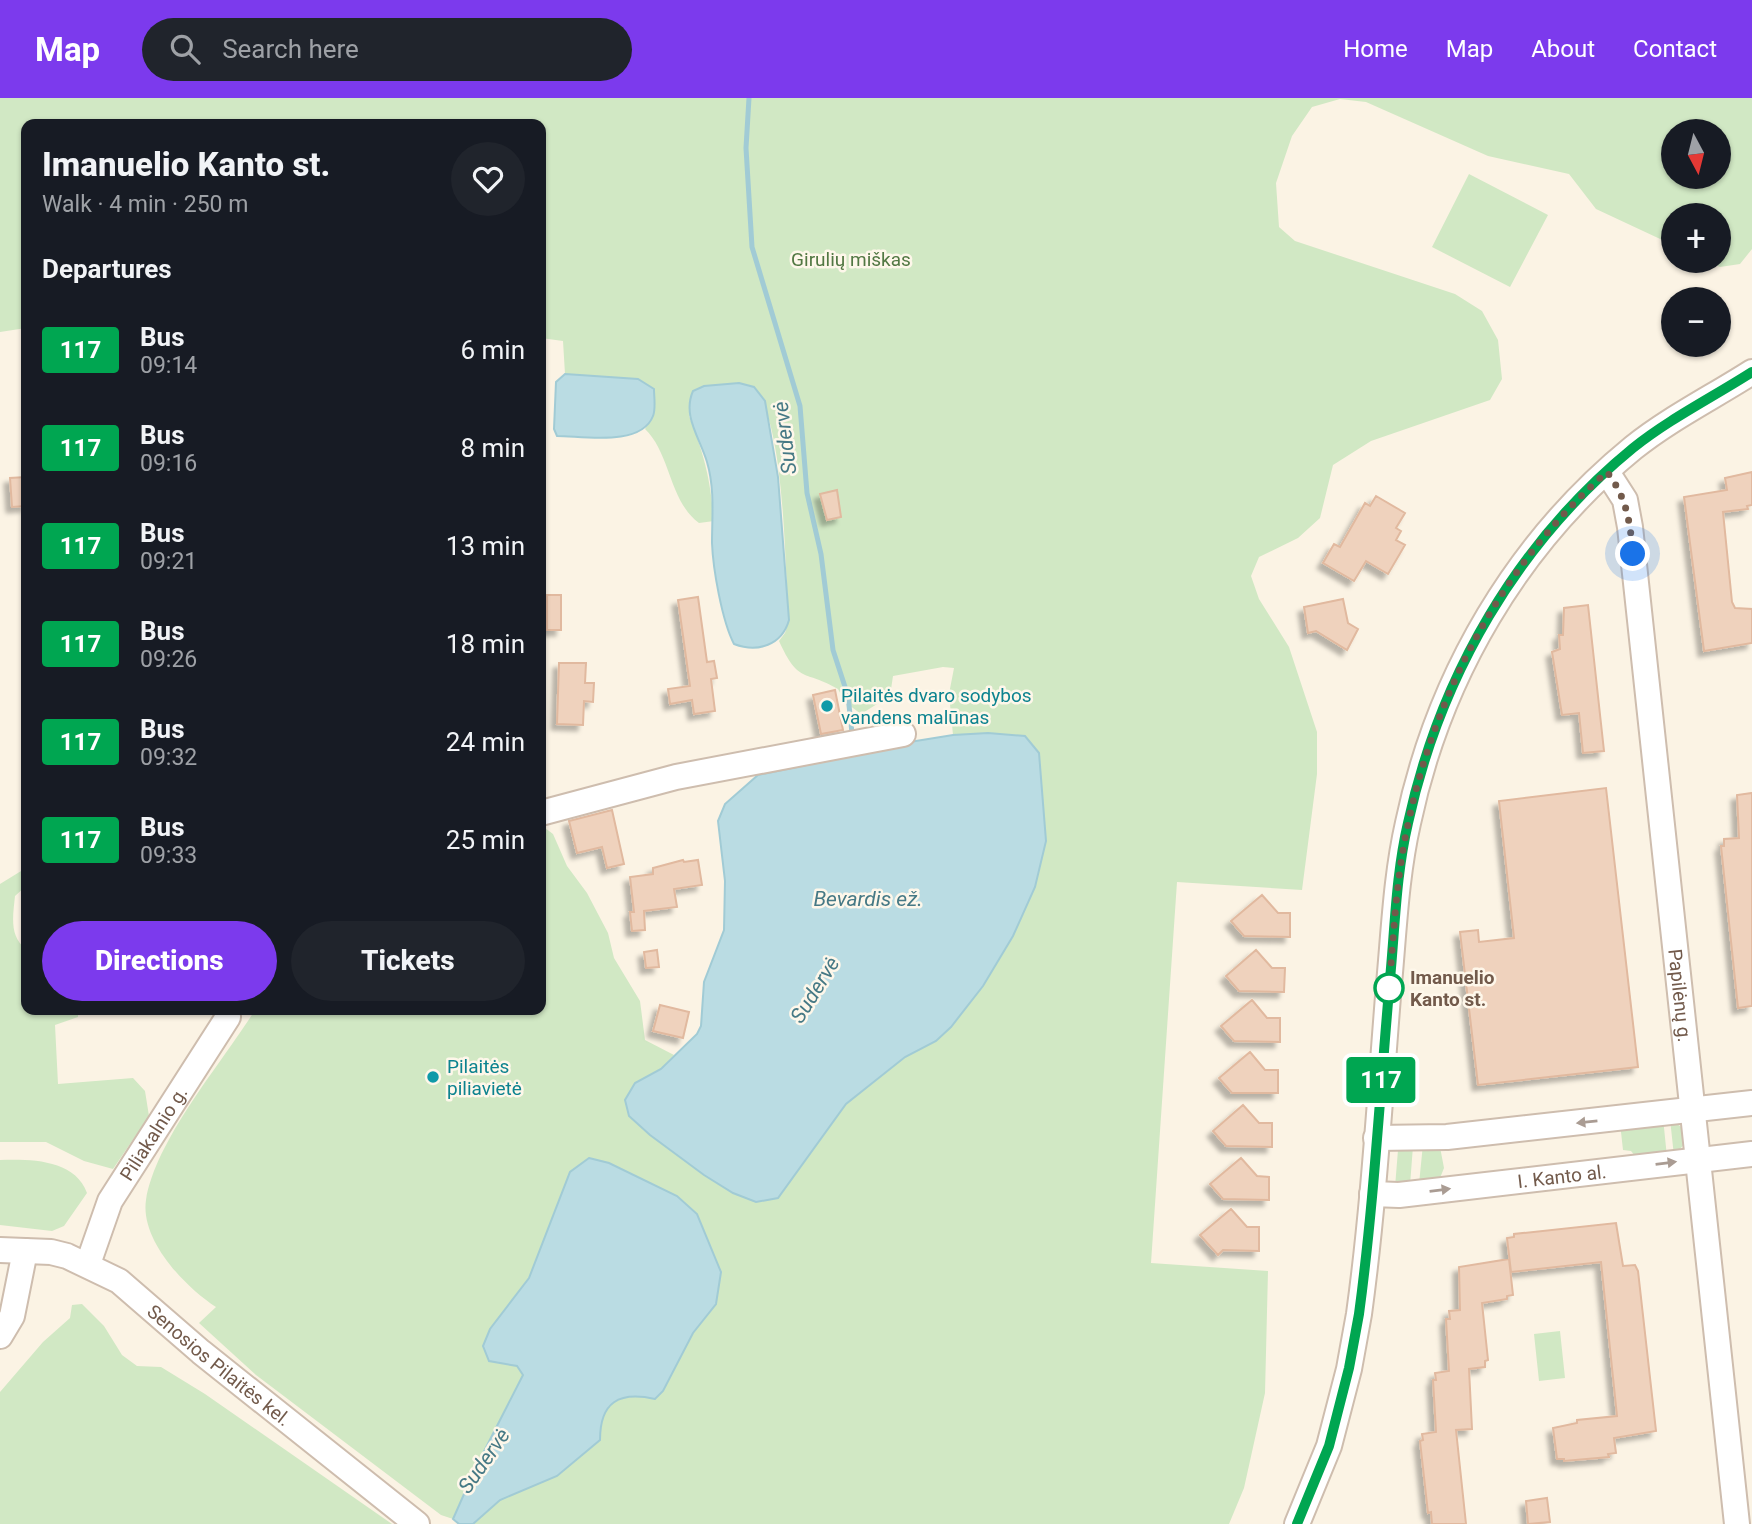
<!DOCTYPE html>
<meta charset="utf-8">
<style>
body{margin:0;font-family:Roboto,sans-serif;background:#20242c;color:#f1f3f6;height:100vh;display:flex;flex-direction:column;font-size:26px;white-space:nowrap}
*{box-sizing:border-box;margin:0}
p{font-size:23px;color:#9ea1a6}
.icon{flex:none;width:38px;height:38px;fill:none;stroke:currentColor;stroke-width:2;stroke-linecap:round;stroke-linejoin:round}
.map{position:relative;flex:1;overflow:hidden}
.sheet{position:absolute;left:21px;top:21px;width:525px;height:896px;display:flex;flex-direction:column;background:#171b24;border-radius:14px;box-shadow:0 2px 5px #0004}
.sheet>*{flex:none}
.badge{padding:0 14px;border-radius:5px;font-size:24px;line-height:46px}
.needle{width:46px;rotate:173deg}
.fabs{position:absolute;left:1661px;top:21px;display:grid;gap:14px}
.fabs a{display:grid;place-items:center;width:70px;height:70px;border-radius:50%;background:#171b24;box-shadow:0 2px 5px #0004;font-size:35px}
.you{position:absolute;width:35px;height:35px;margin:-18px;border:5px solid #fff;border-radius:50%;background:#1a73e8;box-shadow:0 0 0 10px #1a73e833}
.map>.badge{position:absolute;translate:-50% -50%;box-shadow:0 0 0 4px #fff}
h2{padding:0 21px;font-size:26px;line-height:63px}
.round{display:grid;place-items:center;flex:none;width:74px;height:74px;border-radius:37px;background:#20242c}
.head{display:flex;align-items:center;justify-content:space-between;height:119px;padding:0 21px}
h1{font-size:33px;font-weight:800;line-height:52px}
.button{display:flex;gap:14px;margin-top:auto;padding:14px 21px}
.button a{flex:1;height:80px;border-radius:42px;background:#7c3aed;color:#fff;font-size:28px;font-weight:800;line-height:80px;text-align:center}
.button a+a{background:#20242c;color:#f1f3f6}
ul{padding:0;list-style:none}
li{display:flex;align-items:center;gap:21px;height:98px;padding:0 21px}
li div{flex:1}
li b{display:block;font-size:26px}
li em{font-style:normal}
li .badge{min-width:77px;font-weight:700;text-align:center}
header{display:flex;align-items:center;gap:42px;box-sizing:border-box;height:98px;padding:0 35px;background:#7c3aed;color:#fff}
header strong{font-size:33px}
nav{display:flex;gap:38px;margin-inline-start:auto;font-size:24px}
.search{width:490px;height:63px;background:#20242c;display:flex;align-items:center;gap:18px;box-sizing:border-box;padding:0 24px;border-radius:38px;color:#9ea1a6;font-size:26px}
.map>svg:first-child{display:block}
.green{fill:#d1e8c4;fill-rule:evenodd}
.water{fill:#badce3;stroke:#a1cbd5;stroke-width:2}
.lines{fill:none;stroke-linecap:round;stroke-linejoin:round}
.stream{stroke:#a1cbd5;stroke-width:5}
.building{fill:#efd2bd;stroke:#e1b99f;stroke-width:2;filter:url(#shadow)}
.minor-casing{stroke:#cebdae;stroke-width:28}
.minor{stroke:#fff;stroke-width:24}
.oneway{fill:#aa9c93}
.line-casing{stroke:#fff;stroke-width:16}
.line{stroke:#00a651;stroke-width:10}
.walk{stroke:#725a4b;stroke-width:7;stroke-dasharray:0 12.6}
.culture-dot{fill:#0f9aa8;stroke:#fef7ea;stroke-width:2.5}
.stop-dot{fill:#fff;stroke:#00a651;stroke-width:3.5}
.labels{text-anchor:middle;stroke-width:5;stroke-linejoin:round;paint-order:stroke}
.park-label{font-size:19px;fill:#527843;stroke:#fef7ea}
.culture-label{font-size:19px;fill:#0d838f;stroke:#fef7ea;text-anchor:start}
.stop-label{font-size:19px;font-weight:bold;fill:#725a4b;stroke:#fef7ea;text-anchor:start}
.street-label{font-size:19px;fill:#725a4b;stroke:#fef7ea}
.water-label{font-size:21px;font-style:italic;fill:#467985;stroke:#fef7ea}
</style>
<header>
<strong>Map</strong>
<div class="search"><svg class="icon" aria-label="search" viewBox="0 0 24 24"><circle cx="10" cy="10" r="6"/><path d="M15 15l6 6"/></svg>Search here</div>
<nav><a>Home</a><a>Map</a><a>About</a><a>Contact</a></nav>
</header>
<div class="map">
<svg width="1752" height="1426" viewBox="0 0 1752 1426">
<defs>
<filter id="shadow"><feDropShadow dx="-5.5" dy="5.5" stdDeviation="2" flood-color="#0004"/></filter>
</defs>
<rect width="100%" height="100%" fill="#fbf3e4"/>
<!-- green -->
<path class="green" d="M0,0h1752v151l-12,15 -20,3 -13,-6h11v-46h-45v30l-77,-36 -27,-35 -81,-18 -122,-54 -26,-3 -28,8 -20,29 -16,47 3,44 16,14 160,53 27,17 16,29 4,39 -12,21 -119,41 -38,24 -13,53 -22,20 -39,19 -8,19 8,23 30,48 28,85v42l-15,116 -125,-8 -26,381 117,8 -3,122 -21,95 -15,36h-756l27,-24 57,-24 42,-36c1,-39 20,-48 56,-41l8,-8 30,-58 23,-29 -39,-108 -68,-33 -20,-4 -19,13 -41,106 -39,51 -1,32 28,5 6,9 -47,92 -23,52 -12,-4 -185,-140 -57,-52 17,-16c-31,-20 -76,-67 -70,-107 10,-61 76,-137 109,-190h286v-185l12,9 14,32 20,27 21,40 6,25 26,43 5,39 29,15 -13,14 -26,14 36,68 62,42 24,9 21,-4 68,-94 59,-47 31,-17 15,-13 32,-41 30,-50 -25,-203 -35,2 -4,-41 5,-26 -11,-1 -50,9 -3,20 -29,18 -16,-12 -7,-13c-34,-20 -39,-4 -59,-48l6,-8 4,-13c-5,-56 -3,-192 -35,-233l-65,29c16,41 21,62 25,105l-15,2c-30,-22 -28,-69 -54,-94l9,-14 -16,-36 -73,-5 -2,-33 -22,-3v-214h-515v204l-26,4zM1673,33h45v46h-45z
M1469,76l79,41 -38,72 -78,-40z
M26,770v18l-11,10c-2,20 -6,40 11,53v61h52v7l-23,8 3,59 75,-6 12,13 4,25 -36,53 -29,-8 -38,-19h-46v-258z
M1663,1020l4,39h-31l-5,-6 -8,-1 -3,-27z
M1670,1021l14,10 2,13 -12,14z
M1423,1046l17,3 4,21 -4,10 -21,6z
M1413,1048l-3,39 -15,2 3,-37z
M0,1062c30,-1 75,-1 87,33l-23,33 -12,5 -52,-6z
M82,1206l22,22 18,29 15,11 24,1 44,27 187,130h-392v-132l43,-50 27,-24 2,-13z
M1560,1233l5,47 -26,3 -5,-47z"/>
<!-- water -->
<path class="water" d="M565,276l73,5 16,10c0,8 2,20 -1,27 -12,31 -70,20 -96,20l-3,-7 2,-47z
M739,285l15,4 11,14 13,76 11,143c-7,25 -31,33 -55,24 -12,-23 -21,-75 -22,-101 0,-26 3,-54 -5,-81 -7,-24 -25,-46 -14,-71l11,-5z
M988,635l37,3 14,17 7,88 -11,46 -22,49 -30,50 -32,41 -15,14 -31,16 -59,47 -68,94 -22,4 -23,-9 -29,-18 -54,-40 -21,-19 -4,-16 10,-17 26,-14 36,-35 4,-8 3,-44 20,-52 1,-49 -7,-60 7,-17 33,-29 78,-16 18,-8 99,-16z
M589,1060l20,5 68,33 20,18 24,58 -5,32 -23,29 -30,58 -8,8c-36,-8 -55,3 -55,41l-43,36 -57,24 -27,24h-14l-6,-5 23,-52 47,-92 -6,-9 -28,-5 -6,-15 7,-17 39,-51 41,-106z"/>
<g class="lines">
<!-- stream -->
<path class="stream" d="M749,0l-3,50 6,99 48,159 7,87 14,61 12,96 15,46 4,37"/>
</g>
<!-- building -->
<path class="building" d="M1752,374v33l-5,1 1,3 -25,3 9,90 3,6 17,1v34l-48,8 -20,-154 43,-7 -2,-12z
M26,379v29l-14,1 -2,-29z
M837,392l4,27 -14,3 -7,-26z
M1376,398l29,17 -9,15 5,3 -5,9 9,5 -17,29 -22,-13 -12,20 -31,-18 11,-19 6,3 25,-44 5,3z
M547,497h14v35h-14z
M698,499l9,65 7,-1 3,17 -6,1 4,32 -21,3 -2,-14 -22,4 -2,-15 22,-3 -12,-86z
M1343,501l5,24 10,6 -11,21 -31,-19 -8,2 -4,-26z
M1588,507l16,146 -21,2 -4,-40 -17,2 -10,-63 8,-3 -1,-14h4l1,-27z
M559,565h27l-1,20h9l-1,19 -9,-1 -1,24 -26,-1z
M835,592l8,40 -22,4 -8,-39z
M1606,690l32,279 -160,18 -18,-153 18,-2 1,12 35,-4 -15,-137z
M1752,695v213l-14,2 -17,-162h3v-7l15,-1 -2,-43z
M612,712l12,54 -17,4 -5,-21 -25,6 -8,-32z
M683,762l1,2 14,-2 4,25 -28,4 3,18 -33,4 1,19 -13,1 -2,-19h4l-4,-35 23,-3v-6z
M1262,797l16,18h12v24l-46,-1 -13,-15z
M657,852l2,17 -13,1 -2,-16z
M1256,852l16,18h13l-1,24 -45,-1 -13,-15z
M1252,902l15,18h13v24l-46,-1 -13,-15z
M660,907l29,7 -6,26 -30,-7z
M1250,954l15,18h13v23h-46l-13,-15z
M1243,1007l16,18h13v24l-46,-1 -13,-15z
M1241,1060l16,18 12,1v23l-46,-1 -13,-15z
M1231,1111l16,18h12v24l-36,-1 -5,5 -18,-20z
M1616,1125l7,43 12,-1 3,6 18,160 -42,7 2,15 -8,1 1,3 -45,4v-2h-7l-4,-31 24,-5v-3l40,-4 -16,-154 -90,10 -4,-34 7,-1v-3z
M1509,1161l4,36 -6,1v3l-25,4 6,57 -3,1v6l-16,2 3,60 -16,1 10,94h-34l-1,-12 -3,1 -8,-72 3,-1 -1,-6 14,-2 -3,-52h3l-1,-7 14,-2 -3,-52h4l-1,-8 11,-1 -1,-43z
M1547,1400l3,24 -22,2 -2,-23z"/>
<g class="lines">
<!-- minor casing -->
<g class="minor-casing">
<g id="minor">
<path id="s1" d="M1607,374l18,28 5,27 107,997"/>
<path d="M541,715l135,-36 227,-43"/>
<path d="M1376,1040l71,-1 305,-34"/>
<path id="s2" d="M1372,1096l27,1 353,-41"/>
<path id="s3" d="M0,1152l51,2 16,4 52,25 82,71 216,172"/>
<path id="s4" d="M88,1166l22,-63 118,-184 -1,-7"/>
<path d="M0,1238l12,-20 13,-65"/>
<path d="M1297,1426l32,-78 20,-77 10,-55c15,-109 21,-220 30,-330 5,-54 7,-108 19,-161 31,-147 109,-280 225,-375 36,-29 80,-51 119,-76"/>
</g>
</g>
<!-- minor -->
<use href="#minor" class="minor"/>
</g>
<!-- one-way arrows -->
<defs><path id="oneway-solid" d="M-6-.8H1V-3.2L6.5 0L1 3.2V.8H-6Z" transform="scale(1.75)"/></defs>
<g class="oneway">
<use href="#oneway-solid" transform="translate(1587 1024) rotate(174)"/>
<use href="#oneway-solid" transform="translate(1666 1065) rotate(-7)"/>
<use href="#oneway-solid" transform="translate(1440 1092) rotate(-7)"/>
</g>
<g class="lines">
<!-- line casing -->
<g class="line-casing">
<path id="line" d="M1297,1426l32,-78 20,-78 10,-54c15,-111 21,-223 31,-335 5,-52 6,-105 18,-156 32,-147 109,-280 225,-375 36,-29 80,-51 119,-76"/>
</g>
<!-- line -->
<use href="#line" class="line"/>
<!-- walk -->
<path class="walk" d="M1389,890c5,-55 7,-110 19,-164 28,-134 96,-262 199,-352 20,26 23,50 26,82"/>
</g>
<!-- markers -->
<g class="culture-dot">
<circle cx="827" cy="608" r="7"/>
<circle cx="433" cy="979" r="7"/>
</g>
<circle class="stop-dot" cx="1389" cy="890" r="14"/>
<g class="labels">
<!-- park labels -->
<g class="park-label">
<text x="851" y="168">Girulių miškas</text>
</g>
<!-- culture labels -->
<g class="culture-label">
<text x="841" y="604">Pilaitės dvaro sodybos<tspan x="841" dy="22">vandens malūnas</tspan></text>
<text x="447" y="975">Pilaitės<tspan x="447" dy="22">piliavietė</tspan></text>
</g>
<!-- stop labels -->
<g class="stop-label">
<text x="1410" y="886">Imanuelio<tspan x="1410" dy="22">Kanto st.</tspan></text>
</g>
<!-- street labels -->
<g class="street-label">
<text dy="7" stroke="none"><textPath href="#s1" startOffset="532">Papilėnų g.</textPath></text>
<text dy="7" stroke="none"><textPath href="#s4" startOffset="147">Piliakalnio g.</textPath></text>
<text dy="7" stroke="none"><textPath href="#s2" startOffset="191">I. Kanto al.</textPath></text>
<text dy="7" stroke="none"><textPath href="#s3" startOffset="256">Senosios Pilaitės kel.</textPath></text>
</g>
<!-- water labels -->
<g class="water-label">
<text transform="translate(785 340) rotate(-97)" y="7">Sudervė</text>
<text x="868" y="808">Bevardis ež.</text>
<text transform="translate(815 892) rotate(-58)" y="7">Sudervė</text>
<text transform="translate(484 1363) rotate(-55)" y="7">Sudervė</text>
</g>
</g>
</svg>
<div class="fabs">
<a><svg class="needle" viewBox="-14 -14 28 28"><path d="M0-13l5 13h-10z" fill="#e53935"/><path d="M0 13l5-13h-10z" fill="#9ea1a6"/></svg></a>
<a>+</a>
<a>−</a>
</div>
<div class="you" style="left:1633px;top:456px"></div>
<b class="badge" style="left:1381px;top:982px;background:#00a651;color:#fff">117</b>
<section class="sheet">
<div class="head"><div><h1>Imanuelio Kanto st.</h1><p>Walk · 4 min · 250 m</p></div><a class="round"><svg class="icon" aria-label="heart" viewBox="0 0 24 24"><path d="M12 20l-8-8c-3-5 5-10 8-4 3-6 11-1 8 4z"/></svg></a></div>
<h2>Departures</h2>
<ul>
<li><span class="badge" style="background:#00a651;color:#fff">117</span><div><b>Bus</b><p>09:14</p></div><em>6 min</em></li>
<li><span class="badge" style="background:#00a651;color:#fff">117</span><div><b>Bus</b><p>09:16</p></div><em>8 min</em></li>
<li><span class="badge" style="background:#00a651;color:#fff">117</span><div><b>Bus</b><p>09:21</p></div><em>13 min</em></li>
<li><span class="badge" style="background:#00a651;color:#fff">117</span><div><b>Bus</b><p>09:26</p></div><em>18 min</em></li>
<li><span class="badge" style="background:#00a651;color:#fff">117</span><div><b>Bus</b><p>09:32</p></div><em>24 min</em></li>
<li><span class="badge" style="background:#00a651;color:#fff">117</span><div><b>Bus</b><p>09:33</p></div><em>25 min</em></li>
</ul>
<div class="button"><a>Directions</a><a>Tickets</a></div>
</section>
</div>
